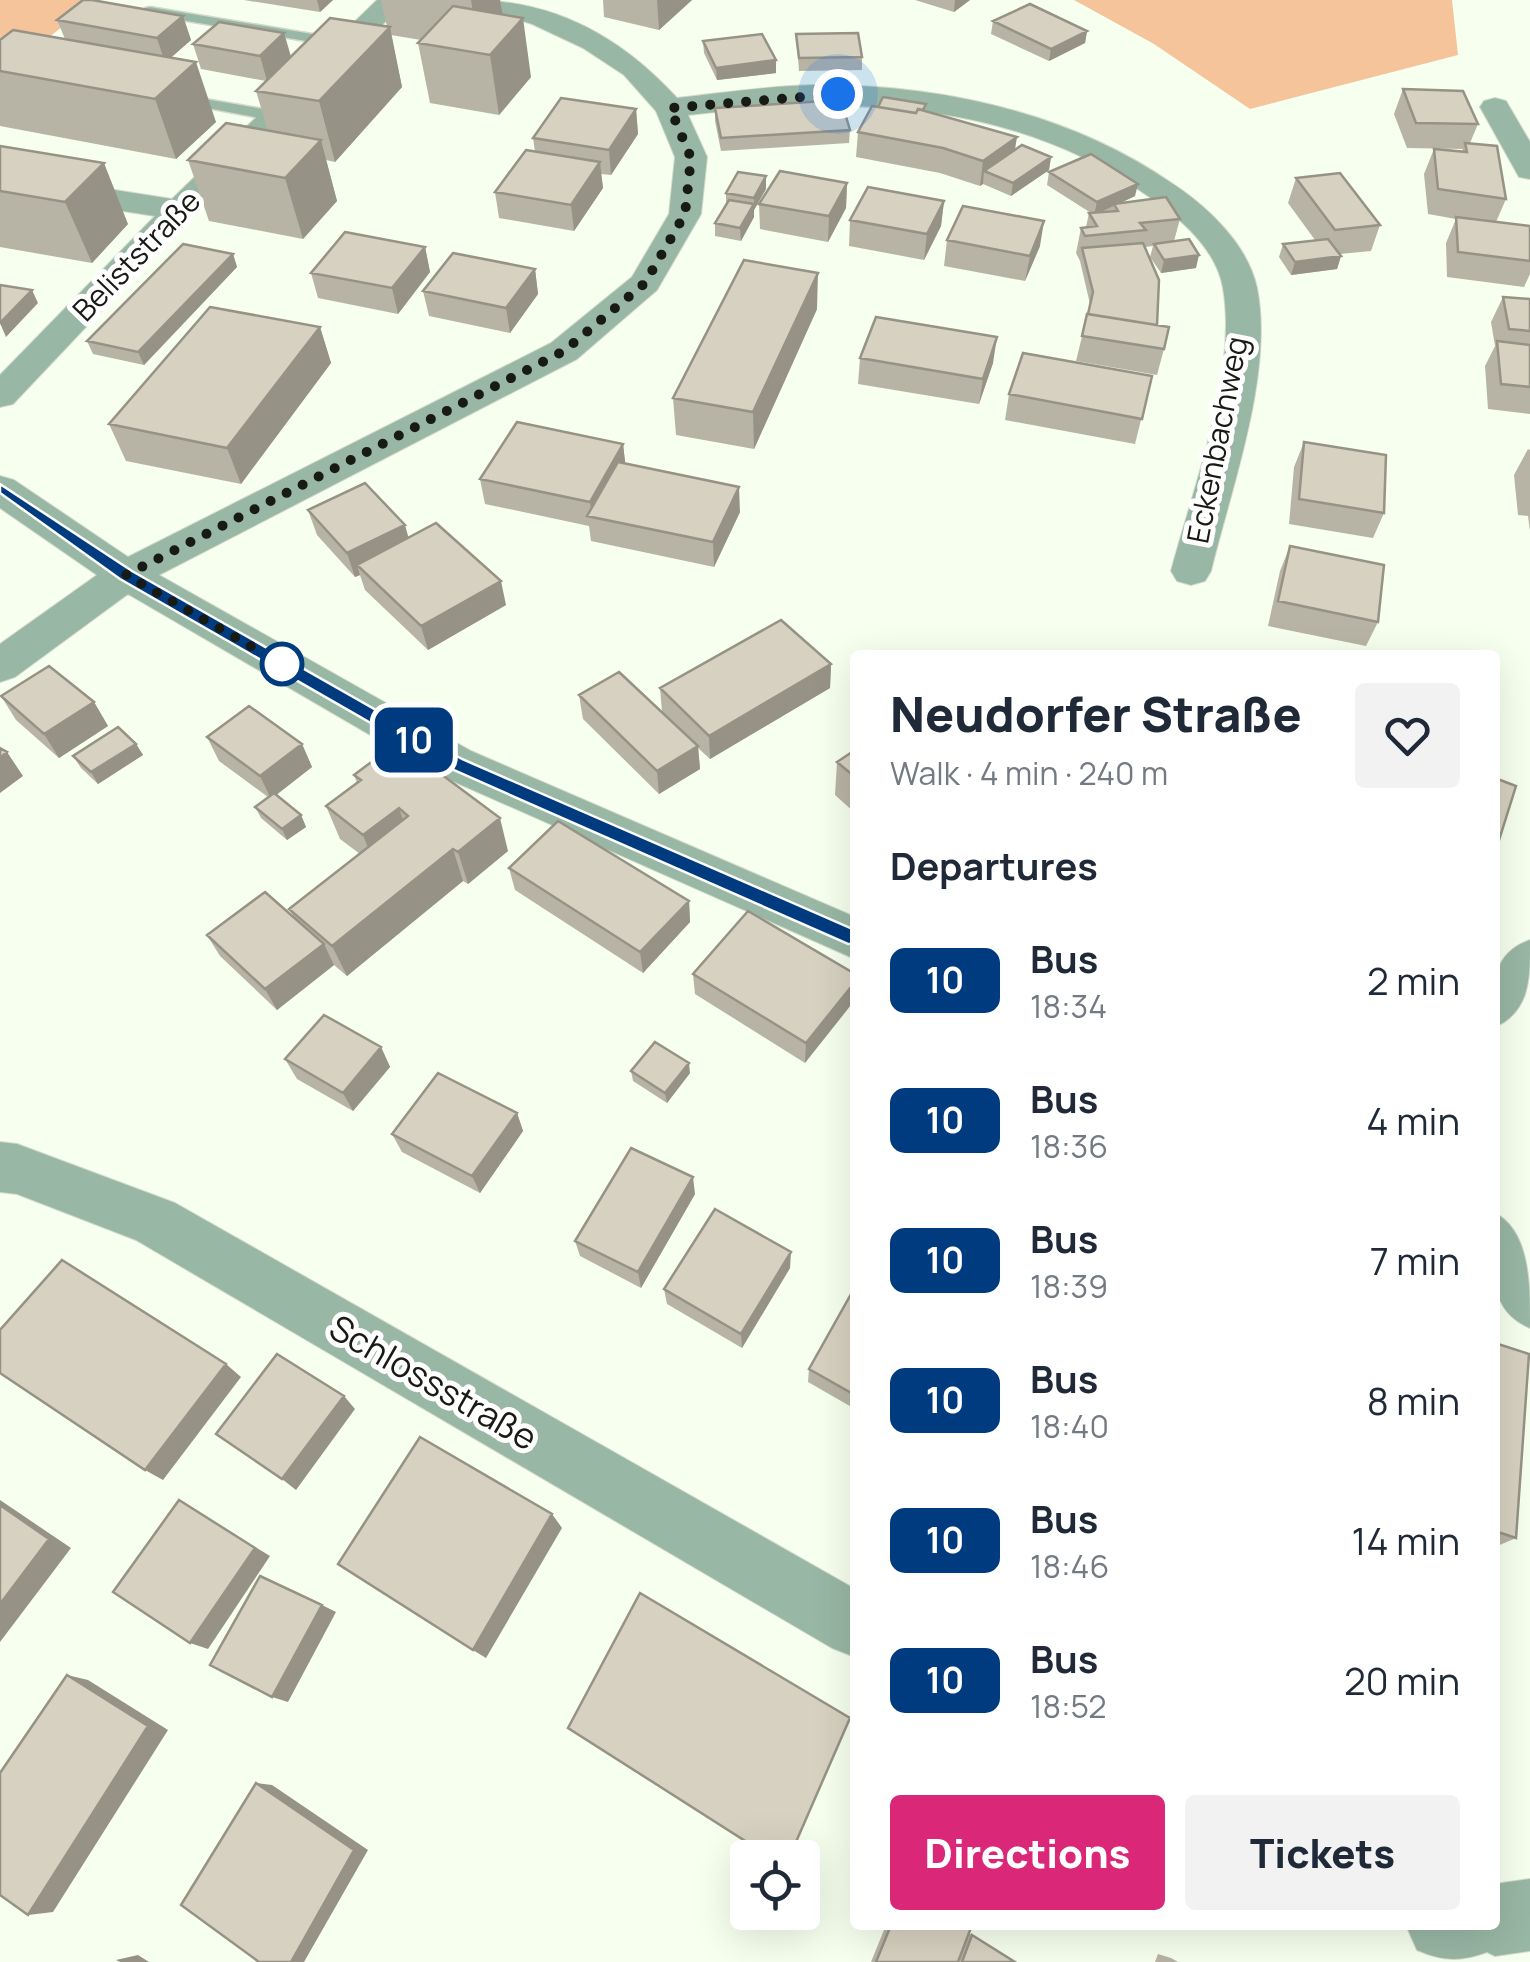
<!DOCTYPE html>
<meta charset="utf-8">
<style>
body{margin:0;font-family:Manrope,sans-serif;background:#f2f2f3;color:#1f2937;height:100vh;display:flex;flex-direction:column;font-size:38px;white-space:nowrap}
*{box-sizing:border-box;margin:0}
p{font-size:32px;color:#747a83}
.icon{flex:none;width:55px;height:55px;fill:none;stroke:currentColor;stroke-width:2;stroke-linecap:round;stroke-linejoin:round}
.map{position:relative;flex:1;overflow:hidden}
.sheet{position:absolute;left:850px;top:650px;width:650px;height:1280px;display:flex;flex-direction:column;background:#fff;border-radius:10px;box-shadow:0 10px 40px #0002}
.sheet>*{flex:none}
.badge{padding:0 20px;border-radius:15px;font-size:35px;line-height:65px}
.buttons{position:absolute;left:730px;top:1840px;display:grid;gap:20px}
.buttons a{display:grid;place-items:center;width:90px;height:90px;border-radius:10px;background:#fff;box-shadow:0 10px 40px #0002;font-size:50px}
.you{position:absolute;width:50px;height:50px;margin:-25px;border:8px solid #fff;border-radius:50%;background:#1a73e8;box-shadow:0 0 0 15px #1a73e833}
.map>.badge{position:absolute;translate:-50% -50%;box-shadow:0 0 0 5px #fff}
h2{padding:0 40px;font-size:38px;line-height:90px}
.round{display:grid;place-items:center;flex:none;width:105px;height:105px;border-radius:10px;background:#f2f2f3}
.overview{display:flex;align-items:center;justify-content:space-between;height:170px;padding:0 40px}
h1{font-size:48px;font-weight:800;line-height:75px}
.action{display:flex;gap:20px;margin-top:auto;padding:20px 40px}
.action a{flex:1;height:115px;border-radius:10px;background:#db2777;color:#fff;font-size:40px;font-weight:800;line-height:115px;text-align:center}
.action a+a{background:#f2f2f3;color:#1f2937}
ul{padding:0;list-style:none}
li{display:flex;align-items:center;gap:30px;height:140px;padding:0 40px}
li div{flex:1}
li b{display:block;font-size:38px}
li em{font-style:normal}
li .badge{min-width:110px;font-weight:700;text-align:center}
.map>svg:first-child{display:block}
.green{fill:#f5c49b}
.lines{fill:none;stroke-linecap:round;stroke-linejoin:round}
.lane-casing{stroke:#d3dacb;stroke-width:3}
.street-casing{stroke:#d3dacb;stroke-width:2}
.lane{fill:#99b7a5;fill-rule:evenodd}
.street{fill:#99b7a5;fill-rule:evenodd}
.wall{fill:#b8b4a5}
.shaded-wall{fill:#969286}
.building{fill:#d6d1c0;stroke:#969286;stroke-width:2.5}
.line{fill:#003b80;stroke:#fff;stroke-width:2.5}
.walk{stroke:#181a14;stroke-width:10;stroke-dasharray:0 18}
.stop-dot{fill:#fff;stroke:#003b80;stroke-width:5}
.labels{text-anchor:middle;stroke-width:10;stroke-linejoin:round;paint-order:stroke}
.far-street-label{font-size:30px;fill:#181a14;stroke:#fff}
.street-label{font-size:35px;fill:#181a14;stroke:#fff}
</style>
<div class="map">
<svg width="1530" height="1962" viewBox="0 0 1530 1962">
<rect width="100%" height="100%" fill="#f7ffee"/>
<!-- green -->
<path class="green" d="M0,0h95l-95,77z
M1074,0h378l6,55 -208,54 -96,-65z"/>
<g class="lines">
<!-- lane casing -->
<g class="lane-casing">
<path id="lane" d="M150,7l192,32 7,4 -7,4 -197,-33v-6z
M176,94l99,17 8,5 -8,5 -104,-20 -2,-3z"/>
</g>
<!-- street casing -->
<g class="street-casing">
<path id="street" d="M377,0h30l-217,217 -177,187 -13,3v-32l155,-159 -155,-24v-20l172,27z
M470,0c85,0 151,37 207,98 46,-5 91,-12 136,-13 126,-1 256,27 360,99 35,23 75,61 84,104 17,85 -26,200 -46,283l-6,10 -14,4 -14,-4 -6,-10c22,-83 67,-197 52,-283 -7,-40 -43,-70 -75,-92 -136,-97 -300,-100 -460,-81l19,42 -6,57 -44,76 -80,69 -418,216 312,176 384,166v42l-416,-184 -311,-181 -113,83 -15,5v-38l97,-69 -97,-67v-32l14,4 114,77 423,-214 81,-66 37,-63 6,-57 -19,-46 -32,-36 -41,-27 -51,-24 -58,-18z
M1495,98l11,3 24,41v37l-11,-2 -39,-70 4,-6z
M1530,940c0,39 0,71 -35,87 0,-38 -7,-72 35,-87z
M0,1142l17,2 158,59 680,386v68l-23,-9 -696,-408 -119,-46 -17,-2z
M1495,1213c35,19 35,71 35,115 -48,-20 -35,-71 -35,-115z
M1530,1879v72l-35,5 -8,-4c-27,10 -44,9 -70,-2l-11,-25h89v-41z"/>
</g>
<!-- lane -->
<use href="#lane" class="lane"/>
<!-- street -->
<use href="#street" class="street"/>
</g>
<!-- wall -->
<path class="wall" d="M244,0h89l-13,12z
M381,0h119l2,14 29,63 -32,38 -69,-12 -12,-60 3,-3 -30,-5 11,52 -67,75 -9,-2 11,41 -34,38 -94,-18 -21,-61 80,-29 -12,-40 10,-10 -65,-12 -8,-25 91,-11 7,23 96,-29z
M603,0h89l-33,30 -55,-13z
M915,0h55l-16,12z
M183,16l8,24 -20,17 45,65 -40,37 -176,-33v-86l65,-1 -8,-19z
M993,21l94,10 -2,12 -36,18 -58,-27z
M796,34l66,23v13l-63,1z
M703,41l73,32 -59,7 -13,-27z
M1403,89l75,35 -8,19 36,56 -10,23 34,4v48l-6,13 -77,-10 -1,-34 10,-24 -28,-5 -4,-40 10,-25 28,2 1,-2 -56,-1 -13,-34z
M715,108l135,22 -1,13 -128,8 -6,-30z
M636,109l2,25 -27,41 -10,-1 2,14 -29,43 -75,-13 -4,-26 40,-40 -2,-14z
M925,111l90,39 36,7 -2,13 -38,26 -28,-12 -3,2 -40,-13 -84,-16 2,-25z
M0,146l128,78 -36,39 -92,-16z
M1049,172l86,24 -14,7 59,16 -6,22 22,27 -35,5 -11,-16 3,-11 -8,1 12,78 7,24 -7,26 -81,-14 14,-57 -10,-43 -4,-8 5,-25 5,-1 3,-14h2l-44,-28z
M1296,178l84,47 -9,26 -31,3 1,2 -4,13 -46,6 -12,-18 4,-13 32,-4 -27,-37z
M847,183l-1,25 -18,34 -68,-13 -1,-25z
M766,189l-12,21v7l-13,24 -26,-5v-13l11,-17v-13z
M944,201l-3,25 -17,34 -75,-14 1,-26z
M947,240l93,6 -15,35 -81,-15z
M425,247l5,25 -32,42 -80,-16 -7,-25z
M233,254l4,13 -93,98 -51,-11 -6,-13z
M535,269l3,25 -28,39 -81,-17 -6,-25z
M1503,297l27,2v115l-42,-5 -3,-43 10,-20 -4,-24z
M817,309l-63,140 -78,-14 -3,-37z
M320,327l11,36 -90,121 -115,-23 -17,-37z
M860,358l133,5 -14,41 -121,-20z
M1152,376l-17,68 -130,-24 4,-26z
M1304,442l80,71 -11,25 -84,-14 5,-57z
M623,444l2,19 115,49 -26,55 -123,-26 -2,-15 -104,-22 -5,-25z
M1528,449l2,1v81l-2,-15 -10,-1 -4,-40z
M308,510l101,28 97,67 -78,45 -63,-60 -5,-15 -5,2 -38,-42z
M1290,546l88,76 -12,24 -98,-20 12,-55z
M831,664l-1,24 -120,71 -12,-11 2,21 -41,25 -76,-75 -4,-24 83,17 -2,-24z
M1,696l93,6 14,24 -49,32 -43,-38z
M207,737l95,7 10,23 -36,28 25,20 5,12 -19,13 -26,-22 -6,-11 13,-10 -49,-36z
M136,744l7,11 -45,29 -17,-16 -8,-12z
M855,750v63l-20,-18 2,-33z
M354,775l154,76 -40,33 -5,-3 -116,95 -13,-11 -57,45 -57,-54 -13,-21 87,-18 -5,-8 71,-55 -20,-15 -14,-33 31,-23z
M509,868l180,33 1,21 -47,51 -128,-83z
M693,974h162l-50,89 -110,-69z
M381,1047l9,20 -37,44 -56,-32 -12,-20z
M631,1071l59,2 -23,30 -34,-22z
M517,1113l6,18 -43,62 -78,-41 -10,-18z
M695,1194l-54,94 -61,-32 -5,-15z
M790,1268l-48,80 -75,-44 -3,-15z
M855,1287v122l-47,-27 1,-13z
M1495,1343l21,195 -21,9z
M886,1925h86l-3,8 46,29h-144z
M1158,1954l13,4 7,4h-23z"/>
<!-- shaded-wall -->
<path class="shaded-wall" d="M317,0h16l-13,12z
M471,0h29l4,22 -25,28z
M657,0h35l-33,30z
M955,0h15l-16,12z
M183,16l8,24 -26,23 -8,-25z
M523,18l8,59 -32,38 -9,-60z
M390,27l12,60 -67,75 -16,-61z
M1087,31l-2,12 -36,18 2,-12z
M284,33l7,25 -24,23 -7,-25z
M776,60v13l-59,7 -1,-12z
M196,62l20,60 -40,37 -21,-60z
M636,109l2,25 -27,41 -2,-25z
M1017,137l-4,25 -29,9 -1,13 -3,2 3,-25z
M321,140l16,61 -34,38 -18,-61z
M1051,157l-2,13 -38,26 2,-13z
M600,162l3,26 -29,43 -3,-26z
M104,163l24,61 -36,39 -27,-61z
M766,176v13l-12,21v7l-13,24 -1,-13 14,-23v-7z
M847,183l-1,25 -18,34 1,-26z
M1138,184l-3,12 -41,19 3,-13z
M944,201l-3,25 -17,34 3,-26z
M1044,221l-4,25 -15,35 5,-25z
M425,247l5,25 -32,42 -6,-26z
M233,254l4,13 -93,98 -6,-13z
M1199,255l-3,13 -35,5 3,-13z
M1341,256l-4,13 -46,6 4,-13z
M535,269l3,25 -28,39 -4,-25z
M818,273l-1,36 -63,140 -1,-37z
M32,290l6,13 -32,34 -6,-14z
M320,327l11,36 -90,121 -14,-36z
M997,337l-4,26 -14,41 4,-25z
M623,444l3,25 -34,48 -2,-15z
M739,487l1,25 -26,55 -1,-25z
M405,525l7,25 -55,15 3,10 -5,2 -8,-24z
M501,581l5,24 -78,45 -7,-24z
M831,664l-1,24 -120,71 -1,-23z
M94,702l14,24 -49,32 -15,-24z
M136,744l7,11 -45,29 -7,-12z
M302,744l10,23 -41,32 -11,-23z
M698,746l2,23 -41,25 -2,-23z
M7,752l16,24 -23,17v-35z
M399,808l11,33 -34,27 -13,-33z
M301,815l5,12 -19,13 -5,-11z
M500,818l8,33 -40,33 -10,-32z
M453,849l10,32 -116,95 -15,-30z
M689,901l1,21 -47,51 -3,-21z
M324,944l10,21 -57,45 -12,-21z
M855,982v18l-50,63 1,-20z
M381,1047l9,20 -37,44 -10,-18z
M689,1063l1,10 -23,30 -2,-10z
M517,1113l6,18 -43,62 -8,-17z
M693,1177l2,17 -54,94 -3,-16z
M791,1252l-1,16 -48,80 -1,-14z
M226,1364l15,13 -78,103 -18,-10z
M344,1396l11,13 -59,81 -14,-11z
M0,1500l71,48 -71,94z
M179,1500l91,56 -62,93 -18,-6z
M552,1514l10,14 -76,130 -13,-8z
M322,1605l14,7 -48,90 -16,-5z
M67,1675l21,5 80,50 -115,182 -25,3z
M256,1783l16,2 96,65 -64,112h-13z
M138,1955l11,7h-29l-4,-2z"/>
<!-- building -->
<path class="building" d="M83,0h9l91,16 -26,22 -100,-18z
M1030,4l57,27 -36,18 -58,-28z
M453,6l70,12 -33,37 -72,-12z
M330,18l60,9 -71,74 -63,-10z
M219,22l65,11 -24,23 -67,-12z
M13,30l183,32 -41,37 -155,-28v-31z
M858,33l4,24 -63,1 -3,-24z
M762,34l14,26 -60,8 -13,-27z
M1403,89l60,2 15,33 -62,-1z
M883,97l43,7 -3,6 -5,-1 -2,4 -38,-6z
M561,98l75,11 -27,41 -76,-12z
M841,100l9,30 -129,8 -6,-30z
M872,106l44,7 2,-4 99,28 -34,24 -40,-13 -85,-16z
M226,123l95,17 -36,38 -97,-18z
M1465,143l32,3 9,53 -68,-10 -4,-40 33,3z
M1022,145l29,12 -38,26 -29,-12z
M0,146l104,17 -39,39 -65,-11z
M526,150l74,12 -29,43 -76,-13z
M1091,154l47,30 -41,18 -48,-30z
M780,171l67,12 -18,33 -70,-12z
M738,172l28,4 -12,22 -28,-5z
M1340,173l40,52 -45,5 -39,-52z
M868,187l76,14 -17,33 -77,-14z
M1166,197l14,22 -40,4 6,7 -61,6 -4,-8 16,-2 -8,-13 29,-2 -4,-7z
M729,200l25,4 -14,24 -25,-5z
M963,206l81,15 -14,35 -83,-16z
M1456,217l74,9v35l-72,-9z
M345,232l80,15 -33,41 -81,-15z
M1189,239l10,16 -35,5 -10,-16z
M1328,239l13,17 -46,6 -12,-18z
M1143,243l16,37 -2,45 -69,-11 5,-22 -11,-44z
M183,244l50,10 -95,98 -51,-11z
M453,253l82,16 -29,39 -83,-17z
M744,260l74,13 -65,139 -80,-14z
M0,285l32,5 -32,33z
M1503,297l27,2v32l-21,-2z
M210,307l110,20 -93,121 -118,-24z
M1087,314l82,13 -5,22 -82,-13z
M876,317l121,20 -14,42 -123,-21z
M1497,341l33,4v42l-29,-3z
M1023,353l129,23 -10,43 -133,-25z
M517,422l106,22 -33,58 -110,-23z
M1304,442l82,13 -2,58 -85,-14z
M618,462l121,25 -26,55 -126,-26z
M365,483l40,42 -58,28 -39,-43z
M436,523l65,58 -80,45 -64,-61z
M1290,546l94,19 -6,57 -100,-21z
M781,620l50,44 -122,72 -49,-48z
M49,666l45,36 -50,32 -43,-38z
M619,672l79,74 -41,25 -78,-76z
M249,706l53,38 -42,32 -53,-39z
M118,727l18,17 -45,28 -18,-16z
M398,742l102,76 -42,34 -5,-3 -121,97 -43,-37 119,-93 -9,-8 -36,27 -37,-29 35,-26 -7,-5z
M0,748l7,4 -7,6z
M855,750v27l-18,-15z
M1495,778l21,8 -21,67z
M274,793l27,22 -19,14 -27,-22z
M558,821l131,80 -49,51 -131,-84z
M265,892l59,52 -59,45 -58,-54z
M748,911l107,63v8l-49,61 -113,-69z
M324,1015l57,32 -38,46 -58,-34z
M655,1042l34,21 -24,30 -34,-22z
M438,1073l79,40 -45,63 -80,-42z
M631,1148l62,29 -55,95 -63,-31z
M715,1209l76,43 -50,82 -77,-45z
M62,1260l164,104 -81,106 -145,-97v-43z
M855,1287v108l-46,-26z
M1495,1343l34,11 -13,184 -21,-7z
M277,1354l67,42 -62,83 -66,-45z
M420,1437l132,77 -79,136 -135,-86z
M179,1500l76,48 -65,95 -77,-51z
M0,1505l49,34 -49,65z
M260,1576l62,29 -50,92 -62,-32z
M640,1593l210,125 -61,140h-17l-204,-130z
M67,1675l81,51 -120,189 -28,-20v-122z
M256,1783l98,67 -63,112h-32l-78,-57z
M891,1925h81l-14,37h-82z
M972,1935l43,27h-53z"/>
<!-- line -->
<path class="line" d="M0,484l132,87 330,188 400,174v11h-14l-399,-176 -329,-189 -120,-86z"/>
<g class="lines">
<!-- walk -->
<path class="walk" d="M282,664l-156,-89 438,-224 81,-68 40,-69 6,-56 -21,-50 168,-14"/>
</g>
<!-- markers -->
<circle class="stop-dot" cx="282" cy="664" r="20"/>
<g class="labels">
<!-- far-street labels -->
<g class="far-street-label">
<text transform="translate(137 256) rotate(-46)" y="10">Beliststraße</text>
<text transform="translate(1218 440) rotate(-79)" y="10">Eckenbachweg</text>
</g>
<!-- street labels -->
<g class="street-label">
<text transform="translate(433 1383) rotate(30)" y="12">Schlossstraße</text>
</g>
</g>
</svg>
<div class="buttons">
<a><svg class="icon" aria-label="locate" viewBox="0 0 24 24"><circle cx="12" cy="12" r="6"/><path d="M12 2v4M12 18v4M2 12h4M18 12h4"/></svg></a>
</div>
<div class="you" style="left:838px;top:94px"></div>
<b class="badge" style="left:414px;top:740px;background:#003b80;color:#fff">10</b>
<section class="sheet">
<div class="overview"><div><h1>Neudorfer Straße</h1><p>Walk · 4 min · 240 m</p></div><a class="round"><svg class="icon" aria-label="heart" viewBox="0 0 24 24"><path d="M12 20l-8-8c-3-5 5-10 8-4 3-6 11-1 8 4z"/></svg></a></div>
<h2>Departures</h2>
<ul>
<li><span class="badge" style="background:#003b80;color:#fff">10</span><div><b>Bus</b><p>18:34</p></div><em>2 min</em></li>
<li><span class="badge" style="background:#003b80;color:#fff">10</span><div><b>Bus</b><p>18:36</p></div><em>4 min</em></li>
<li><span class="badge" style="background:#003b80;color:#fff">10</span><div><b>Bus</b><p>18:39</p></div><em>7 min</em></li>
<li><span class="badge" style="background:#003b80;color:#fff">10</span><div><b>Bus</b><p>18:40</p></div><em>8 min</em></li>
<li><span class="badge" style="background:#003b80;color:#fff">10</span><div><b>Bus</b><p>18:46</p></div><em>14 min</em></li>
<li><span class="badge" style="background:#003b80;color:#fff">10</span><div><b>Bus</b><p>18:52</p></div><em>20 min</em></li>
</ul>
<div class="action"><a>Directions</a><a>Tickets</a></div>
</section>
</div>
